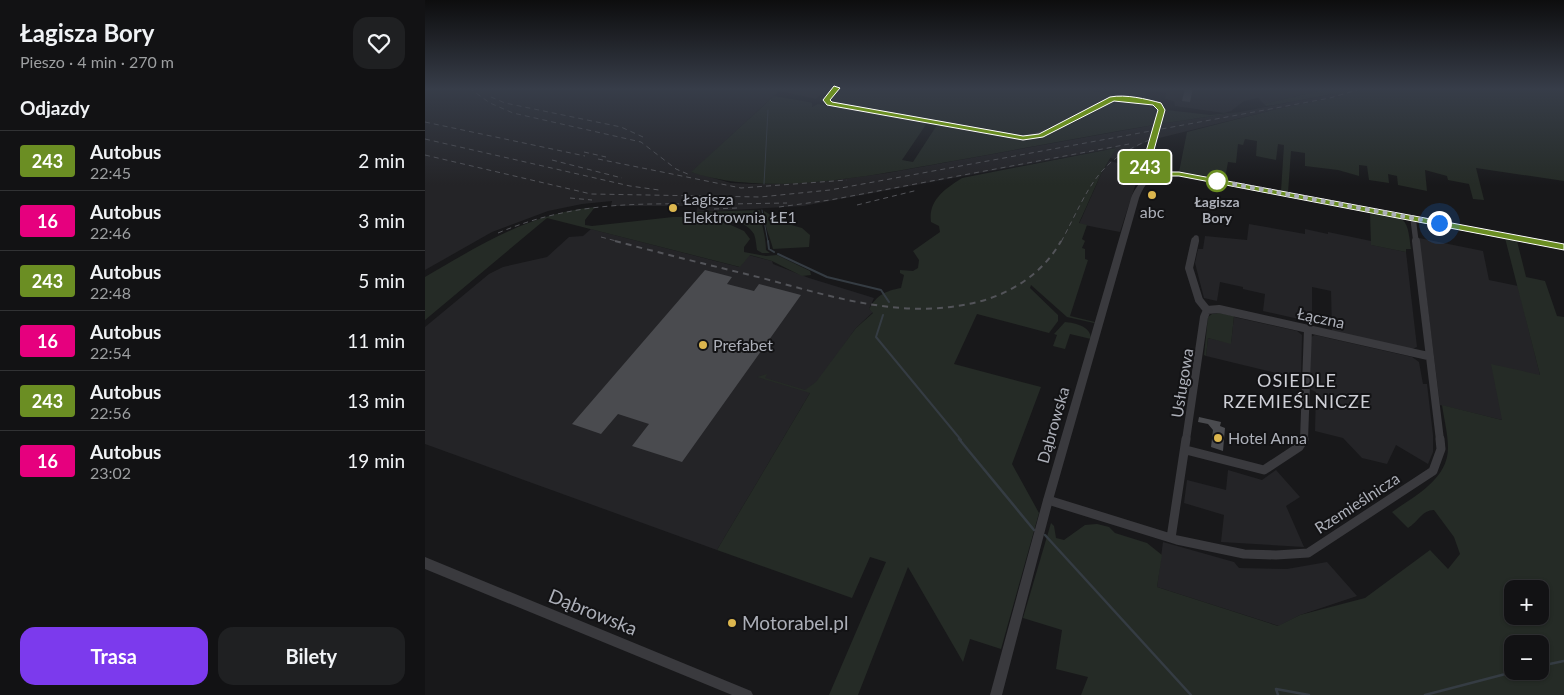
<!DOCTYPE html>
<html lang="pl">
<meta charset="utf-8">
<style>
body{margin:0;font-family:Lato,sans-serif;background:#1f2022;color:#f1f3f6;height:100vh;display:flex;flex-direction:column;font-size:19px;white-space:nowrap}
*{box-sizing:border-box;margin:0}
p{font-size:16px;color:#9c9ea0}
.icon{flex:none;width:28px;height:28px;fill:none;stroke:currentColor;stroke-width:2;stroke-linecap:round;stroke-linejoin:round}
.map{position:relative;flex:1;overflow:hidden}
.sheet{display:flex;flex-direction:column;background:#121214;width:425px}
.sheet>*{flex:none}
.badge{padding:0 10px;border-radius:4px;font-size:18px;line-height:32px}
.controls{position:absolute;left:1079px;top:580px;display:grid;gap:10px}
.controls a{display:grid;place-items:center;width:45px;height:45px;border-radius:10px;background:#121214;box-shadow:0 1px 4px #0004,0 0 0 1px #313234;font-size:25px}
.you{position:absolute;width:25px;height:25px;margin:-12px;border:4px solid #fff;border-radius:50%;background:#1a73e8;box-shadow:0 0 0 8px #1a73e833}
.map>.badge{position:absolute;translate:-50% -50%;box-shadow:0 0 0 2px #fff}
h2{padding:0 20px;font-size:19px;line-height:45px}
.round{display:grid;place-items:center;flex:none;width:52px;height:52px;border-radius:15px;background:#1f2022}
.overview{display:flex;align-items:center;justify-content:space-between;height:85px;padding:0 20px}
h1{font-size:24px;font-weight:700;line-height:38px}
.cta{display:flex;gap:10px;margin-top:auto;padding:10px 20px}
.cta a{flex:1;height:58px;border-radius:15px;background:#7c3aed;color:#fff;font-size:20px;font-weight:700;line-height:58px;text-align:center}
.cta a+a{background:#1f2022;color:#f1f3f6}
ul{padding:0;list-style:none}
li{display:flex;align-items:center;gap:15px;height:60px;padding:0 20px;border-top:1px solid #313234}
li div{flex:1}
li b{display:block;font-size:19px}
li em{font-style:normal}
li .badge{min-width:55px;font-weight:700;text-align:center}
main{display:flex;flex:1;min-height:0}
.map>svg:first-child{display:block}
.built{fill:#242427}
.green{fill:#252b26;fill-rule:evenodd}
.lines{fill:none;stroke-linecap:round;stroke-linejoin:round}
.stream-far2{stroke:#353c43;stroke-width:1}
.stream-far1{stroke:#353c43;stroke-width:2}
.stream{stroke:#353c43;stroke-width:2.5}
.building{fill:#4a4b4f}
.minor-far2{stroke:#3a3a3e;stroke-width:5.5}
.minor-far1{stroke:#3a3a3e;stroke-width:8}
.minor{stroke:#3a3a3e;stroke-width:9}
.tertiary{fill:#3a3a3e;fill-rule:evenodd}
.rail-far1{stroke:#535459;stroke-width:1;stroke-dasharray:5 4;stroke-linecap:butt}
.rail{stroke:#535459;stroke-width:2;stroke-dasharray:6 5;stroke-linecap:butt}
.line{fill:#6b8e23;stroke:#fff}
.walk{stroke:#acafb8;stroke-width:5;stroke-dasharray:0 9}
.stop-dot{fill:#fff;stroke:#6b8e23;stroke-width:2.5}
.poi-dot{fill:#dcb64e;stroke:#131315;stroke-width:2}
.labels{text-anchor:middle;stroke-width:4;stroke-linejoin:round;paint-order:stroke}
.far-stop-label{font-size:14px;font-weight:bold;fill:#acafb8;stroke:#131315}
.poi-label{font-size:16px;fill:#acafb8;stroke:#131315;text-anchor:start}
.street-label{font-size:16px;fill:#acafb8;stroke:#131315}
.neighbourhood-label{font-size:18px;letter-spacing:1px;fill:#cdced5;stroke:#131315}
.near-street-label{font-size:19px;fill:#acafb8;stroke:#131315}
.near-poi-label{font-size:19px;fill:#acafb8;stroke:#131315;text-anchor:start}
</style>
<main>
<section class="sheet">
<div class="overview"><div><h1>Łagisza Bory</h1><p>Pieszo · 4 min · 270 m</p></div><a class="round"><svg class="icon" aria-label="heart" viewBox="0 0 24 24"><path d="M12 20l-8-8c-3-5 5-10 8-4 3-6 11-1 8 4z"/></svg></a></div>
<h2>Odjazdy</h2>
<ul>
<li><span class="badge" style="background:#6b8e23;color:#fff">243</span><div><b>Autobus</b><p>22:45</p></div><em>2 min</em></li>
<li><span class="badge" style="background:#e6007e;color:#fff">16</span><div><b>Autobus</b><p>22:46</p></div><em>3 min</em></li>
<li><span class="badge" style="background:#6b8e23;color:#fff">243</span><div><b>Autobus</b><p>22:48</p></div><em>5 min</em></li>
<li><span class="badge" style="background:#e6007e;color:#fff">16</span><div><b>Autobus</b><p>22:54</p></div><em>11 min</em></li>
<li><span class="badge" style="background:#6b8e23;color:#fff">243</span><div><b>Autobus</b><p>22:56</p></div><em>13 min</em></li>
<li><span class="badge" style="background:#e6007e;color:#fff">16</span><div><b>Autobus</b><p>23:02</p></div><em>19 min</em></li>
</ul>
<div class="cta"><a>Trasa</a><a>Bilety</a></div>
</section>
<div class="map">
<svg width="1139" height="695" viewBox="0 0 1139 695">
<rect width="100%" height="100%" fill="#18181a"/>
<!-- built -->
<path class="built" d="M0,88h403l-12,11 -37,-8 -87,81 39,11 27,1 69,-3 60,-8 267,-48 -4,15 -37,19 -3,-2 5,-9 -312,58 -107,6 2,-6h-87l1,-5 -30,3 -34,7 -56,21 -67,38z
M696,88h209l-66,16 -6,-6 -14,3 -13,10 -7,2 -49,-7 -1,-5 -9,-2 1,-6 -20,-3 -2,6 -25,-3z
M914,93l3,3 -65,13 -122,30 4,-15 81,-12z
M684,161l32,7 -21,64 -41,-8 22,-50z
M824,224l56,10v-5l23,5v-2l43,9 1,4 34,7 11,95 -5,2 -80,-18 -1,-40 -19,-4v35l-49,-11 2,-17 -22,-5v-2l-23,-5 -3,19 -13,-3 -9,-35 3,-14h5l2,-13 42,4z
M166,229l148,38 10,-12 23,6 1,3 36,14 65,20 -5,11 4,3 -17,16 -46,65 -93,157 -292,-106v-117l64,-53 14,-7 44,-10 22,-20 14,-1z
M994,238l64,13 6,29 29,6 22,89 -38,45 -62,-15z
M809,317l63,14 5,4 -1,44 -95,-23 2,-18 23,5z
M890,335l97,22 7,5 4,22h4l6,51v17l-5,12 -32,-19 -9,19 -25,-6 -19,-20 -28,-7 1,-39 -6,-3 1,-52z
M803,470l34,10 14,-10 24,27 -14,9 18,41 -83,-5 3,-27 -40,-12 3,-23 39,10z
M738,542l71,20 5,6 48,1 40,-7 30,34 -57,19 -21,11 -122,-39z"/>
<!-- green -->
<path class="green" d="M415,88h238l35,7 -61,32 -23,9 -199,-34 1,-5z
M905,88h234v93l-88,-13 8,32 -11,-1 -4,-15 -21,-4 -1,-4 -22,-6 2,21 -29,-6 -1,-9 -9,-2 1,9 -20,-3 -2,-14 -8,-1v11l-21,-6 -33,-4v-13l-14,-2 -3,42 -7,-2 3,-46 -6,-1 -2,16 -20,-4 1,-15 -12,-2 -2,6 -5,-1 -2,19 -8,-1 -3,17 -46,-7 8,-40 90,-23 65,-13 -3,-3 -65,12 -8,1 -2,-2z
M349,96l35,6 3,1v4l6,-3 109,19 -25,37 11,2 24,-37 95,14c37,-9 66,-43 105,-37 8,2 15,2 22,8l-5,15c-67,11 -134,24 -201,36 -80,14 -184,37 -262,11z
M742,110l43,5 30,-3 -81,12z
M691,148l-15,26 -22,49 8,2 -5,14 3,2 -3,7 3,1v10l3,1 -18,56 25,6 -1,1 -27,-6 -36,-32 -1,3 28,27v6l-9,12 -72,-19 -23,50 87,23 -29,77 27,49 -38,136 -31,-10 -7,23 -55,-95 -50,128h-29l57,-133 -16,-5 -18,41 -135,-48 93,-157 -53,-16 10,-3 -2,4 40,12 11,-8 40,-54 17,-15 -4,-4c8,-14 16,-18 32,-21l3,-13 -4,-2v-3l13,1 5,-3 1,-8 -6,-9 27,-19 -1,-6 -8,-4c-3,-22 14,-33 31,-44z
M170,207l-10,13v5l7,1 81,-9h40l31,14 6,8 -6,8v5l22,4 11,-1 33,16 1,4 -9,1 -30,-15 -22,-6 -10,12 -193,-49 -122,102v-43c57,-33 103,-63 170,-70z
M335,210c1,14 6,26 6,40l4,3h-8l-5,-3c-1,-5 -1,-11 -3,-16 -9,-16 -42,-19 -58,-20l1,-2z
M339,211l20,12 18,5 8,7 -1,12 -36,2c-3,-13 -10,-25 -9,-38z
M945,213c34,6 37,-1 41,36h-5v3l-35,-7z
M1080,238l12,3 9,36 19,4 12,35 7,1v378h-483l7,-18 -32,-8 6,-39 -39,-12 28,-95 3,3 2,12 8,2 21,-15 12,-1 12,3 6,6 32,10 15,12 -5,32 121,39 22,-11 65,-17 65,-48 18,19 12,-15 -6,-17 -20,-27c-12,0 -16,12 -26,18l-16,-16c23,-16 56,-33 56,-64 0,-14 -4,-29 -6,-43l60,15 -11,-56 49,11zM1088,589h27v27h-27zM1088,644h27v27h-27z
M794,313l15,3 -3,28 -23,-6 -2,18 -2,-1 4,-38 4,-3z
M640,322c10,1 26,4 26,17l-21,-5 -5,15 -12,-3 4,-11 -3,-1z"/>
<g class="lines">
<!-- stream-far2 -->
<path class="stream-far2" d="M339,184l4,-74
M337,210l6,32"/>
<!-- stream-far1 -->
<path class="stream-far1" d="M343,241l1,8 5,3
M353,254l49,23 54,13 8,12
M458,315l-7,22 85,103"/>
<!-- stream -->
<path class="stream" d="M534,439l75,91
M620,535l146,160
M1115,666l24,-5
M853,695l-2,-6 33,6
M1000,695l92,-24"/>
</g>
<!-- building -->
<path class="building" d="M760,88h8l-3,14 -8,-1z
M280,270l27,7 -5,7 27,7 5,-7 42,11 -119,167 -50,-16 17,-22 -31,-10 -17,20 -29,-10z
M774,417l22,5 -1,4 5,2 -2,23 -12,-4 2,-17 -5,-6 -10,-2z"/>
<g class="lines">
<!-- minor-far2 -->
<path class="minor-far2" d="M412,88l-10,11 2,5 194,34c33,-4 57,-27 88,-38 13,-5 42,-1 51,10l-20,68 3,2
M720,169l14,5
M988,218l3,24
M770,242l1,-4"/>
<!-- minor-far1 -->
<path class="minor-far1" d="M991,241l24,199
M782,310l12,-1 209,47
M761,440l18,-123 3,-7 -8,-10 -10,-32 6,-27
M879,440l4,-111"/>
<!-- minor -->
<path class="minor" d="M761,450l78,20 35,-23 5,-8
M623,500l129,40 67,14 32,1 32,-2 125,-82 8,-22 -1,-10
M746,538l15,-99"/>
<!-- tertiary -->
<path class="tertiary" d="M739,171l15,1 385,72v6l-385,-74c-22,-2 -32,1 -40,22l-86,302 -51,195h-12l53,-195 88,-302c7,-16 15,-24 33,-27z
M0,557l326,134 2,4h-21l-307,-126z"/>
<!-- rail-far1 -->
<path class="rail-far1" d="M44,88l21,15 23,10 128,29 35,27 14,6
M66,97l14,6 116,24 22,10
M0,122l160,34
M0,139l205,47 29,4
M159,152l22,5
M0,155l166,39 169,3 70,-7 500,-92 34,-10
M173,159l143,29 106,-8
M127,160l70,18
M145,198l22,2
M304,204l58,-1
M432,205l61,-15
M354,207l51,-7 299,-56
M289,209l23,-1
M73,233c64,-27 122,-30 191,-29
M176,237l19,5
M636,242c30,-56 34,-83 99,-106"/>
<!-- rail -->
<path class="rail" d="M190,241c49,13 98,25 147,37 75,20 147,44 223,22 32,-10 60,-30 76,-59"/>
</g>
<!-- sky -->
<linearGradient id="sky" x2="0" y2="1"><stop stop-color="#0d0d0e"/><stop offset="0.48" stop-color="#373d49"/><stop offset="1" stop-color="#373d49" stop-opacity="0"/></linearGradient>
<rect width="1139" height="185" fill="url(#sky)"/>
<!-- line -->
<path class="line" d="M409,86l6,2 -10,12 2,2 191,34 16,-2 71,-37c16,-3 36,2 51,6l4,7 -16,58 11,4h19l385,72v6l-385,-74h-20l-18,-7 17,-59 -5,-5 -39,-4 -71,36 -20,3 -196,-35 -4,-5z"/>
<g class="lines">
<!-- walk -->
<path class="walk" d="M792,181l222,42"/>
</g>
<!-- markers -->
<circle class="stop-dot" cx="792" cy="181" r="10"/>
<g class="poi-dot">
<circle cx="727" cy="195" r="5"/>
<circle cx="248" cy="208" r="5"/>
<circle cx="278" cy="345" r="5"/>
<circle cx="793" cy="438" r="5"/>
<circle cx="307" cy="623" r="5"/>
</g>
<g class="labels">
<!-- far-stop labels -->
<g class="far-stop-label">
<text x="792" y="207">Łagisza<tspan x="792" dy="16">Bory</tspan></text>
</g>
<!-- poi labels -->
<g class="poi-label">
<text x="258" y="205">Łagisza<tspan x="258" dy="18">Elektrownia ŁE1</tspan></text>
<text x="727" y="218" text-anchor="middle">abc</text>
<text x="288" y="351">Prefabet</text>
<text x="803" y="444">Hotel Anna</text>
</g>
<!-- street labels -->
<g class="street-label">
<text transform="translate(896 318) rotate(12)" y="6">Łączna</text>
<text transform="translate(757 383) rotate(-81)" y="6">Usługowa</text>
<text transform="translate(628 425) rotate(-74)" y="6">Dąbrowska</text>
<text transform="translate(932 503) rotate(-33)" y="6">Rzemieślnicza</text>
</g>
<!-- neighbourhood labels -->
<g class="neighbourhood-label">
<text x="872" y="387">OSIEDLE<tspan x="872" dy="21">RZEMIEŚLNICZE</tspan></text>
</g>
<!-- near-street labels -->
<g class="near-street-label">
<text transform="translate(168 612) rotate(22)" y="7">Dąbrowska</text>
</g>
<!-- near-poi labels -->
<g class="near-poi-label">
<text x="317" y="630">Motorabel.pl</text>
</g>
</g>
</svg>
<div class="controls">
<a>+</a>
<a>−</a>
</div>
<div class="you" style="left:1014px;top:223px"></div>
<b class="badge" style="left:720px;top:167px;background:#6b8e23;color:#fff">243</b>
</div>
</main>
